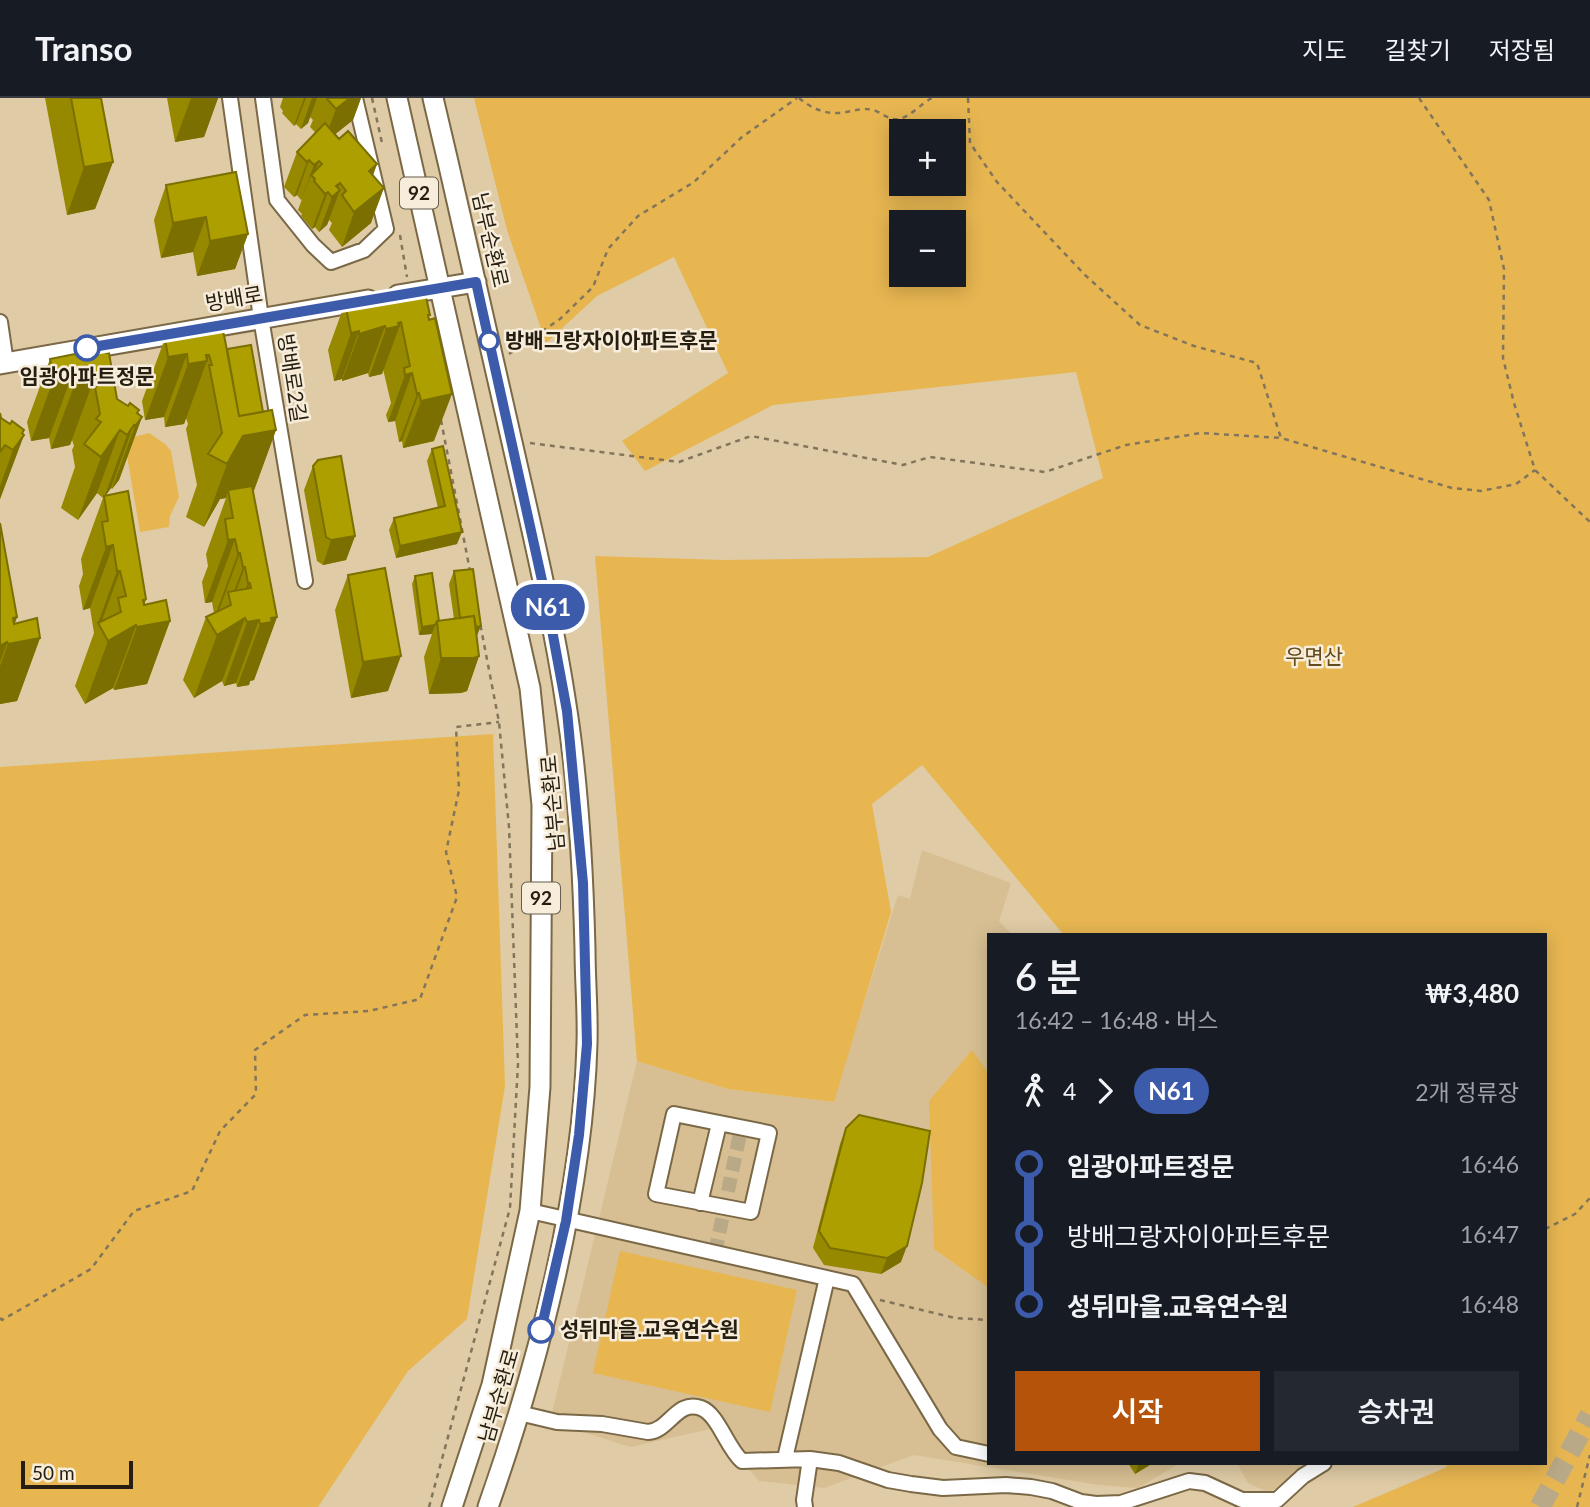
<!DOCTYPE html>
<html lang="ko">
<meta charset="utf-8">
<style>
body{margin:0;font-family:Lato,"Noto Sans KR",sans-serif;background:#242831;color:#f1f3f6;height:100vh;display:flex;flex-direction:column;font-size:26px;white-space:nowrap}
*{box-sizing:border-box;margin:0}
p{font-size:23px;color:#9ea1a6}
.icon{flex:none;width:38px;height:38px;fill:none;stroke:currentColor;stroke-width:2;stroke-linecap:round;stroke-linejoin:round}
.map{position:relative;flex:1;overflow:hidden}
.sheet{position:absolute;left:987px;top:835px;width:560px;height:532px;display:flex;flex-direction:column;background:#171b24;border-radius:0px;box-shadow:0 4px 18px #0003}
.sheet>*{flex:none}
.badge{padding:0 14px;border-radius:23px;font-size:24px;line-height:46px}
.tools{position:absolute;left:889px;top:21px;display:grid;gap:14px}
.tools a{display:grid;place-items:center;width:77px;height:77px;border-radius:0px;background:#171b24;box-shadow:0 4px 18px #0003;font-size:35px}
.scale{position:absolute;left:21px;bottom:18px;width:112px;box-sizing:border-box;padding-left:7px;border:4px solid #261f11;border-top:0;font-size:19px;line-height:24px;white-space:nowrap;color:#261f11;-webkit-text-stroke:5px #f7edda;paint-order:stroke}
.map>.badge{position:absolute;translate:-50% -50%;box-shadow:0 0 0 4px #fff}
.legs{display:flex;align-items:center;gap:10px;height:77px;padding:0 28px;font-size:23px}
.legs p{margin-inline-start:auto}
.overview{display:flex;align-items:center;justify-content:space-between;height:119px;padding:0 28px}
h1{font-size:38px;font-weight:600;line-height:52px}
.action{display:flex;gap:14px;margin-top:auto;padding:14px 28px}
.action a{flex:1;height:80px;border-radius:0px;background:#b45309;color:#fff;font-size:28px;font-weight:600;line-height:80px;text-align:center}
.action a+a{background:#242831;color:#f1f3f6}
ul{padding:0 28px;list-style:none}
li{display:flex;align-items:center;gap:24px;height:70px;font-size:26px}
li i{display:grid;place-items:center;width:10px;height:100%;margin:0 9px;background:currentColor}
li i::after{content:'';width:18px;height:18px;margin:-9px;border:5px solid;border-radius:50%;background:#171b24}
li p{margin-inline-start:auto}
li:first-child i{background:linear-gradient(#0000 50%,currentColor 0)}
li:last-child i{background:linear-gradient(currentColor 50%,#0000 0)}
header{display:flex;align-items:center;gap:42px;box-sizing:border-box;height:98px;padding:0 35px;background:#171b24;border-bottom:2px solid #363941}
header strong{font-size:33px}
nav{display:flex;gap:38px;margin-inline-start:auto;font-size:24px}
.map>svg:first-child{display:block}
.built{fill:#d7bf93}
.green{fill:#e7b651;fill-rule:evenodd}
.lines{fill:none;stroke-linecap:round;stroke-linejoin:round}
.minor-tunnel{stroke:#baa987;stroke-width:14;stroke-dasharray:14 7;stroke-linecap:butt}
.highway-tunnel{stroke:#baa987;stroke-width:21;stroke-dasharray:21 10;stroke-linecap:butt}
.minor-casing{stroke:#7a6846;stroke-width:18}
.major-casing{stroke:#7a6846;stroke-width:23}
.path{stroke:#83755b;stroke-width:2.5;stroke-dasharray:5 5;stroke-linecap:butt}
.minor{stroke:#fff;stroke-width:14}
.major{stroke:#fff;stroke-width:19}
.wall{fill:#968900}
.shaded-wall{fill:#7a6f00}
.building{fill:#ae9f00;stroke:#7a6f00;stroke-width:2}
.line-1-casing{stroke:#fff;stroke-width:16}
.line-1{stroke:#3d5bab;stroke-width:10}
.stop-1-dot{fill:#fff;stroke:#3d5bab;stroke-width:3.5}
.labels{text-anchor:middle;stroke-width:5;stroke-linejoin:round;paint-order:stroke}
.shield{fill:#f7edda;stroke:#655d4d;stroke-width:2}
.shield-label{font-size:19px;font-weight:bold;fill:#261f11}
.street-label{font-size:21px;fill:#261f11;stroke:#f7edda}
.stop-label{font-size:21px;font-weight:bold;fill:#261f11;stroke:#f7edda;text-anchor:start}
.park-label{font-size:21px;fill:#624b1c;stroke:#f7edda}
</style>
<header>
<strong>Transo</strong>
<nav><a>지도</a><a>길찾기</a><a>저장됨</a></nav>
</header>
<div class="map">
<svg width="1590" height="1409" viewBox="0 0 1590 1409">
<rect width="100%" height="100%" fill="#dfcba5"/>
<!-- built -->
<path class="built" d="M922,752l89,33 -12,38 12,13h-22v144l-55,171 55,39v175h191l-42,25 -39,-3 -185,-30 -90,33 -65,-7 -44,-53 -85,19 -80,-26 87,-360 91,28 105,13 65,-207 12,4z
M1237,1365h97l-67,29 -19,-9z"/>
<!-- green -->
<path class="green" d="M474,0h1116v1409h-237l92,-39 4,-5h96v-529h-482l-141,-169 -50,39 19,108 -57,190 -106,-13 -91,-28 -42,-505 129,4 204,-3 175,-79 -27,-106 -303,33 -128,66 -23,-30 106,-68 -54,-116 -77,39 -51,47 -39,-113zM954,33v53h-53v-53zM954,124v53h-53v-53z
M149,335l16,11 6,7 8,46 -9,19 -1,11 -29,5 -14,-82 4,-12z
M493,636l12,352 -38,233 -59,52 -90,136h-318v-740z
M972,952l17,24v214l-55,-39 -5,-148z
M620,1153l177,39 -27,122 -177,-39z"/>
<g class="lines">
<!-- minor-tunnel -->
<path class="minor-tunnel" d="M715,1155l26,-124"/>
<!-- highway-tunnel -->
<path class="highway-tunnel" d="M1540,1409l50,-92"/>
<!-- minor casing -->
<g class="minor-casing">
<path id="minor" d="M230,0l31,220 44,263
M263,0l14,102 36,45 18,17 33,-12 22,-21 -31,-131
M0,224l6,41
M674,1016l95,19 -18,79 -95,-18z
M700,1105l19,-79
M530,1113l323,73 87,145 16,18 33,7
M519,1315l38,9 45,2 46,8c21,-1 29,-33 53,-24 17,6 26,40 41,53l68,-2 29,4 49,17 23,4 32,4 63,-3 25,2 21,4 29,11 15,2 25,-1 68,-22 16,2 37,17h35l26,-24 21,-13
M786,1356l41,-176
M805,1409l-1,-7 6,-41"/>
</g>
<!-- major casing -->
<g class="major-casing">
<path id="major" d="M397,0l133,590 12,117 -2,282 -10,124 -38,174 -40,122
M433,0c26,110 51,220 76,331 21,93 44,187 58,282 12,79 16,159 18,238 0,31 3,62 2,94 -4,151 -49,322 -99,464
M398,197l78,-13
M0,266l368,-64"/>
</g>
<!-- path -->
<path class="path" d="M372,0l10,45
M799,0c12,10 25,16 41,15 11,-1 21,-6 33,-3 8,2 16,11 26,9 11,-2 23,-16 33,-21
M968,0l2,45 27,39 88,93 55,50 54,21 63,17 24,75 171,50 29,3 35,-7 19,-14
M1419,0l70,102 15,69 -1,89 11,45 21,67 55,52
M400,137l7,42
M509,256l51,-35 33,-32 15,-38 30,-33 56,-34 48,-45 55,-39
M441,322l29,151
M530,345l149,19 72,-26 152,29 27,-8 115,15 81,-27 75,-12 80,5
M1545,1131l30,-15 15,-16
M880,1202l75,18 34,2
M0,1220l2,2 89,-51 43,-58 58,-20 28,-60 36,-37 -1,-44 50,-35 64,-4 51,-12 37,-102 -11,-45 13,-62 -3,-63 43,-5
M429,1409l81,-299 8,-144 -9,-237 -10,-105 -19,-99
M1577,1409l13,-52"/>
<!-- minor -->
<use href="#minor" class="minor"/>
<!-- major -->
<use href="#major" class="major"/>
</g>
<!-- wall -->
<path class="wall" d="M45,0h56l12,64 -18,47 -28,6z
M167,0h51l-14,39 -29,5z
M283,0h78l-8,22 -18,14 4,5 38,25 -4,11 -2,48 -29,24 -13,-17 3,-7 -3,-3 -2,5 -8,7 -4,-5 -3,2 -11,-13 1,-2 -4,-4 4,-11 -1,1 -4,-5 -3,2 -10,-10 13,-35 17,-18 1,-2 -5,-5 3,-7 -3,-3 -2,6 -7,6 -5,-5 -2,2 -12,-13 1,-2 -3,-4z
M166,87l82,49 -13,35 -38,7 -4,-24 -32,6 -7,-38z
M345,205l84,16 5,122 -31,7 -1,-7 -3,1 -4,-21 -7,1 -2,-7 5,-12 -8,-34 -1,5 -13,3 -1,-4 -26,8v-2l-8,2 -6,-31z
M220,234l7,17 36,63 13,18 -23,63 24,124 -23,63 -4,1 -1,4 -12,2 -1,-4 -12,3 -2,-5 -28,17 -11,-18 23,-63 8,-4 -2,-11 -7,1 -3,-21 6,-16 -2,-12 20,-56 -6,1 -16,28 -18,-10 11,-32 -11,-56 2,-5 -2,-6 -2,6 -19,3 -1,-10 -19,3 -3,-19 23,-63 29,-2z
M92,253l25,48 25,18 -23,63 -7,9 -1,-1 -5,7 40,104 -2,6 26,16 -23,63 -33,6 -1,-2 -28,16 -10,-18 19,-53 -4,-25 -7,2 -4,-24 4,-12 -2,-15 22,-61 -6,-5 -19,27 -17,-12 14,-41 -3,-17 2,-4 -2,-6 -2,5 -19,4 -2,-11 -18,3 -4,-19 23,-63 30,-2 11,-2z
M0,315l1,5 23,17 -24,64z
M432,351l25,95 -61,14 -7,-28 5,-12 44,-10 -11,-47z
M313,368l42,70 -9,24 -23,5 -6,-4 -13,-71z
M0,425l17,94 -2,6 25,15 -23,63 -17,3z
M454,473l23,65 2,20 -12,35 -6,2 -32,1 -5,-37 8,-23 -13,1 -7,-51 3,-8 24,45 15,-2 -5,-35z
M348,477l40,116 -37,7 -16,-88z
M846,1030l55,134 -20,12 -57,-9 -11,-17 27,-104z
M1128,1365h25l-18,11z"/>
<!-- shaded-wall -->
<path class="shaded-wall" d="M191,0h27l-14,39 -29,5z
M304,0h2l-10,26 -2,2z
M312,0h5l-9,25 -7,6z
M350,0h11l-8,22 -30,24 13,-35z
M309,62l-12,35 -3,2 13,-35z
M319,63l-6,16 -2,-2 -10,25 13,-35z
M113,64l-18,47 -28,6 17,-48z
M377,66l-13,35 5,-28z
M340,85l-4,10 4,-3 -13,35 -8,7 17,-46z
M384,90l-13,35 -29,24 12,-35z
M328,94l-13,35 -3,2 13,-35z
M206,119l-13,35 -32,6 12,-35z
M248,136l-13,35 -38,7 13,-35z
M401,224l-19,52 -13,3 17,-48z
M385,228l-17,47 -26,8 17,-47z
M359,233l-17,48 -8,2 17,-48z
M187,256l-23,63 -19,3 23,-63z
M206,257h3l-25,69 -19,3 23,-63z
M412,275l-17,48 -7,1 17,-47z
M72,277l-23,63 -18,3 23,-63z
M91,278h3l-1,6 -23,63 -19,4 23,-63z
M419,295l-17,48 -3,1 18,-48z
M452,296l-18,47 -31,7 18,-47z
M139,312l-28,78 -7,10 23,-63z
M142,319l-23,63 -7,9 23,-63z
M24,332l-3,9 3,-4 -24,64v-13l13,-36z
M120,332l-23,63 -19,27 23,-63z
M276,332l-23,63 -25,-3 -2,8 -6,1 -16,28 23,-63 8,-29z
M462,434l-5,12 -61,14 4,-12z
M355,438l-9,24 -23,5 8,-25z
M235,441l-23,63 -7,1 23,-63z
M113,447l-23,63 -7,2 23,-63z
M238,455h2l-23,63h-2z
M243,469h2l-23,63 9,-25 -1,-3z
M117,473h3l-20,55 -2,-3z
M248,485h2l-15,41 10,-6 -23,63 -28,17 23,-63 15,-9z
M146,501l-33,89 -28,16 23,-63 35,-41z
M17,519l-17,45v-16l13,-28z
M277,519l-23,63 -4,1 -1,4 -12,2 23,-63 11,-6z
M259,522l-23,63 -12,3 23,-64z
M170,523l-23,63 -33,6 23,-63z
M435,527l-3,9 -13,1 3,-8z
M481,528l-5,12 -14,-9z
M40,540l-23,63 -17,3v-38l8,-22z
M401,558l-13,35 -37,7 12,-36z
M479,558l-12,35 -6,2 -32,1 12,-36z
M907,1148l-6,16 -20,12 6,-16z
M1139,1365h14l-18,11z"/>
<!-- building -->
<path class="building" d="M71,0h30l12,64 -29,5z
M327,0h23l-14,11 -9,-10z
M325,25l14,16 9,-8 29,33 -8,7 15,17 -30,24 -12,-17 4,-4 -6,-8 -4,3 4,4 -8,7 -4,-5 -3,2 -11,-13 1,-2 -4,-4 11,-11 -3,-3 -5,4 -5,-5 -2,2 -10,-10z
M236,74l12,62 -38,7 -4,-24 -33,6 -7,-38z
M424,190l6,27h-2l1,5 6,-2 17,76 -31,7 -2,-8 -2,1 -5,-21 -7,2 -1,-7 6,-2 -9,-44 -3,1 1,3 -13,3 -1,-3 -26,8v-3l-8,2 -6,-30z
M219,230l1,4 3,-1 2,9 14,76 33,-6 4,20 -33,6 -16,28 -19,-10 14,-21 -13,-68h3l-3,-10h-3l1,6 -19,3 -1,-10 -19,3 -3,-19 29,-6v4z
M251,247l12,67 -24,4 -12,-67z
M105,251l1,4h3l8,46 11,7 2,-3 9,7 -2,3 5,4 -7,9 -1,-1 -7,10 -7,-5 -19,27 -17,-13 17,-22 -5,-3 4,-5 -5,-27 3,-1 -4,-10h-3l2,6 -19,4 -2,-11 -18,3 -4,-19 30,-6v4l13,-2 -1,-4z
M0,315l1,5 9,6 2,-3 12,9 -2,3 2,2 -11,15 -8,-5 -5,7z
M443,348l19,86 -62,14 -6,-28 51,-12 -13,-57z
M341,358l14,80 -24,4 -5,-3 -13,-71 5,-6z
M252,388l25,131 -6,1 1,4 -12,2 -1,-4 -12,2 -2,-4 -28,17 -11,-18 25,-12 -3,-13 23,-4 -1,-5h-2l-3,-16h-2l-3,-14h-2l-3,-14 -7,1 -3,-21 8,-1 -5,-28z
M128,393l18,108 -3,1 1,5 22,-5 4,21 -33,6 -1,-2 -28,16 -10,-18 23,-11 -3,-14 8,-2 -6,-25h-3l-4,-26 -7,2 -4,-25 6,-1 -4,-25z
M0,425l17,94 -4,1 1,6 23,-6 3,20 -32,6 -1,-2 -7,4z
M385,470l16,88 -38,6 -15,-87z
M473,471l8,57 -5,1 -2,-11 -14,2 -6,-47z
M432,475l7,48h-2l-2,4 -13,2 -7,-51z
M474,518l5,40 -5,2h-33l-4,-37z
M859,1017l71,16 -8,52 -15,63 -20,12 -57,-10 -11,-17 27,-103z"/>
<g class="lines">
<!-- line-1 casing -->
<g class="line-1-casing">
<path id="line-1" d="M87,250l389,-66 71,321 20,108 16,172 4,161 -8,91 -13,86 -25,109"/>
</g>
<!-- line-1 -->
<use href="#line-1" class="line-1"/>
</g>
<!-- markers -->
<g class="stop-1-dot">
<circle cx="489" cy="243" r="9"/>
<circle cx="87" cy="250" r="12"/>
<circle cx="541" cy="1232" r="12"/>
</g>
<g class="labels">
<!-- shield labels -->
<g class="shield">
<rect x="400" y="79.5" width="38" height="31" rx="5"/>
<rect x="522" y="784.5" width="38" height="31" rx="5"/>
</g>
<g class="shield-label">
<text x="419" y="102">92</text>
<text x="541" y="807">92</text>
</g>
<!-- street labels -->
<g class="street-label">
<text transform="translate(490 142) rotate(77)" y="7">남부순환로</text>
<text transform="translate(234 201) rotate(-10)" y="7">방배로</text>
<text transform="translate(292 280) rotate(81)" y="7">방배로2길</text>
<text transform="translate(553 705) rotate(-95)" y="7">남부순환로</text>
<text transform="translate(499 1298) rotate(-74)" y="7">남부순환로</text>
</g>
<!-- stop labels -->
<g class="stop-label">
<text x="505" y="250">방배그랑자이아파트후문</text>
<text x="87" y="286" text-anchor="middle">임광아파트정문</text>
<text x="560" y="1239">성뒤마을.교육연수원</text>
</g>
<!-- park labels -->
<g class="park-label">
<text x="1314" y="566">우면산</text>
</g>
</g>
</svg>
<div class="tools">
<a>+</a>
<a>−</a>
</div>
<div class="scale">50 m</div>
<b class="badge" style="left:548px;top:509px;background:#3d5bab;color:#fff">N61</b>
<section class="sheet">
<div class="overview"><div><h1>6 분</h1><p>16:42 – 16:48 · 버스</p></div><b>₩3,480</b></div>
<div class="legs"><svg class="icon" aria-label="walk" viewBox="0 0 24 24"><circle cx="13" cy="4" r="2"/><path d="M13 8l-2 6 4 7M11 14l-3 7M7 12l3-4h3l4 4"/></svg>4<svg class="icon" aria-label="forward" viewBox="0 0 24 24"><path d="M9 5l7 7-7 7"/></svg><b class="badge" style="background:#3d5bab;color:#fff">N61</b><p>2개 정류장</p></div>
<ul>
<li><i style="color:#3d5bab"></i><b>임광아파트정문</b><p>16:46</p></li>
<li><i style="color:#3d5bab"></i><span>방배그랑자이아파트후문</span><p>16:47</p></li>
<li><i style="color:#3d5bab"></i><b>성뒤마을.교육연수원</b><p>16:48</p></li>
</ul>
<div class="action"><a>시작</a><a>승차권</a></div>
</section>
</div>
